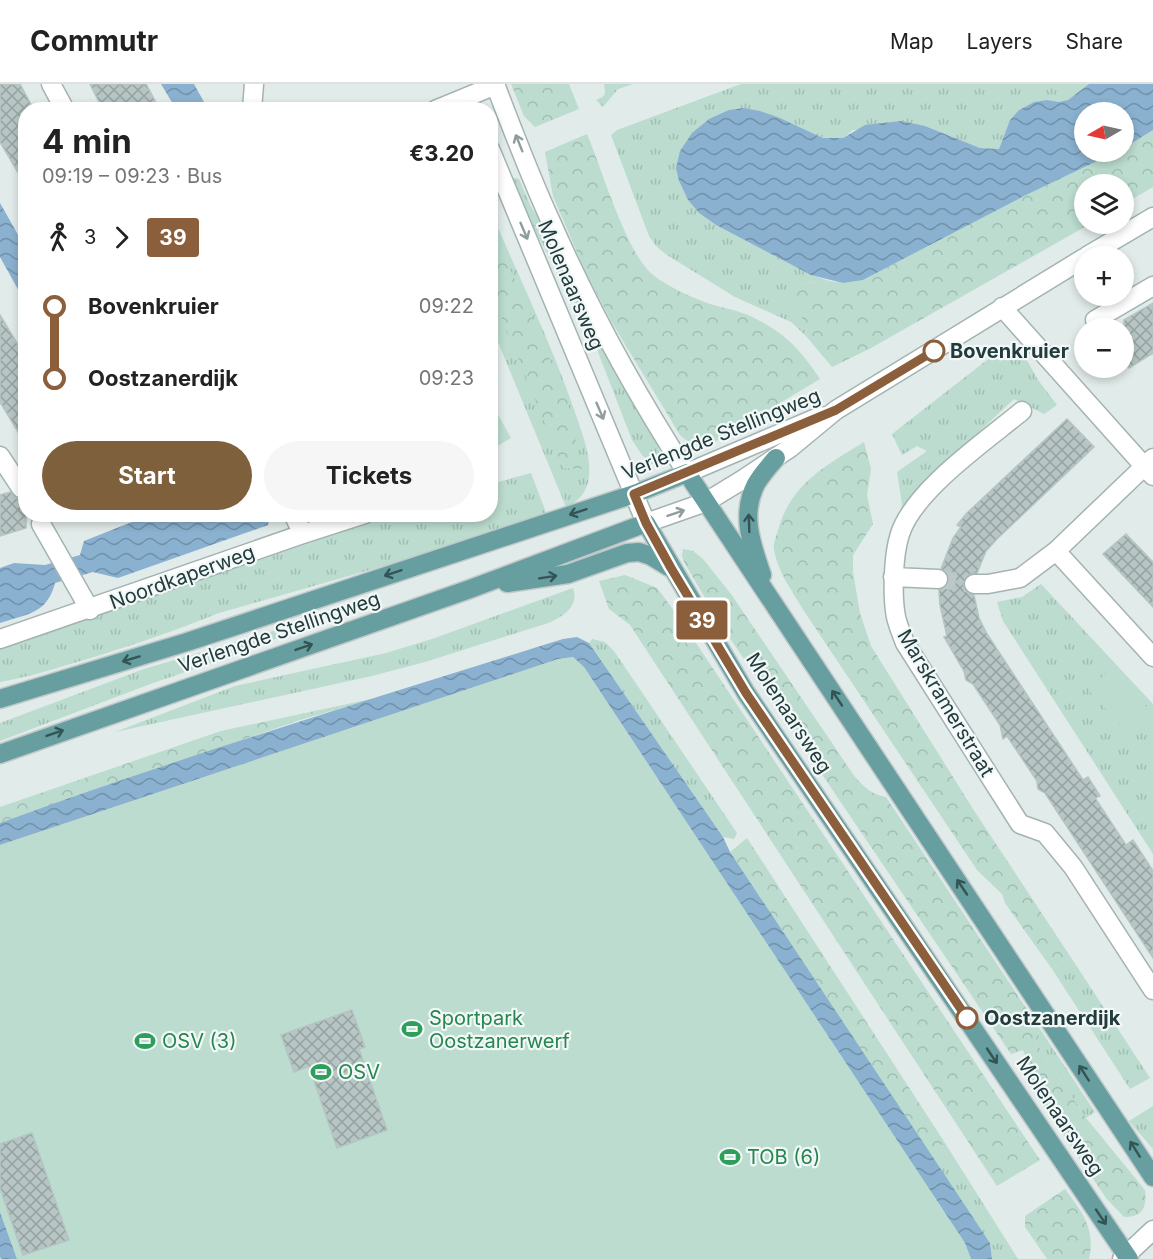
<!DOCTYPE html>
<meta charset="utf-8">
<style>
body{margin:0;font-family:Inter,sans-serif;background:#f6f6f6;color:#222;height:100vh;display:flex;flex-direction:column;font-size:22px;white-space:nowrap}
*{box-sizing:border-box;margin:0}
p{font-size:20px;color:#767676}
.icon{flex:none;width:33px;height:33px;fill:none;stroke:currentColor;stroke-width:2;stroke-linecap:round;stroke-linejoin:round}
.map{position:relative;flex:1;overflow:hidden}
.sheet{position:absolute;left:18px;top:18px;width:480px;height:420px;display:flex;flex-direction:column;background:#fff;border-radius:24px;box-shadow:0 3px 9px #0003}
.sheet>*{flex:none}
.badge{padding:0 12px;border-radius:4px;font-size:21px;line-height:39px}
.needle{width:39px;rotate:261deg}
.fabs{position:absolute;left:1074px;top:18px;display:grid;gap:12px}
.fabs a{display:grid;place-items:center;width:60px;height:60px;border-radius:50%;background:#fff;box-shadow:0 3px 9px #0003;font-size:30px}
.map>.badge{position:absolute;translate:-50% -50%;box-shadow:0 0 0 3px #fff}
.legs{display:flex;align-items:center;gap:9px;height:66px;padding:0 24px;font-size:20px}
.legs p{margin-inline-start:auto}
.overview{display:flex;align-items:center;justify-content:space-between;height:102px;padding:0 24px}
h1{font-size:33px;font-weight:700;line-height:45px}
.action{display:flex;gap:12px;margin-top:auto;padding:12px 24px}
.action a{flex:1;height:69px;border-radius:36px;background:#7e603c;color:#fff;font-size:24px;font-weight:700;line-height:69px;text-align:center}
.action a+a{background:#f6f6f6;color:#222}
ul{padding:0 24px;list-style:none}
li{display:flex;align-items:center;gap:21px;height:72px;font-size:22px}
li i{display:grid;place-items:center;width:9px;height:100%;margin:0 8px;background:currentColor}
li i::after{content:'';width:15px;height:15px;margin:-8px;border:4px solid;border-radius:50%;background:#fff}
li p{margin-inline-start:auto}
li:first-child i{background:linear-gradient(#0000 50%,currentColor 0)}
li:last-child i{background:linear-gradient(currentColor 50%,#0000 0)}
header{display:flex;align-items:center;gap:36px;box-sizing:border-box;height:84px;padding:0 30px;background:#fff;border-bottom:2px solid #e0e0e0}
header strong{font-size:28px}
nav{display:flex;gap:33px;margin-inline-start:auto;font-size:21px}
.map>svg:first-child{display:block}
.grass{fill:url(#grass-tufts)}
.forest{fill:url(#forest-crowns)}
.pitch{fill:#bbdcce}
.water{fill:url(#water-waves)}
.building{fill:url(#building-cross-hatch);stroke:#b4c5c3;stroke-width:1.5}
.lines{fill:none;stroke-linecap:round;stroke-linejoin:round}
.minor-tunnel{stroke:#bbc8c7;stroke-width:18;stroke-dasharray:18 9;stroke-linecap:butt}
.minor-casing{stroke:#a4b3b2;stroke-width:21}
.major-casing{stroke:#c1c8c8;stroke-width:21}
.minor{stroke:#fff;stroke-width:18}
.major{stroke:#679ea0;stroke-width:18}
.oneway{stroke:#909d9e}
.oneway2{stroke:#335455}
.line-1-casing{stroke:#fff;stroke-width:14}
.line-1{stroke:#8b5e3c;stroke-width:9}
.stop-1-dot{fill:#fff;stroke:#8b5e3c;stroke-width:3}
.labels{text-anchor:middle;stroke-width:4.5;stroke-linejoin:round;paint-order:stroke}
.street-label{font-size:20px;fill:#223b3c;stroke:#f2f8f7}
.stop-label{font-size:20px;font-weight:bold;fill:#223b3c;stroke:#f2f8f7;text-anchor:start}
.leisure-label{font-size:20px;fill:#27864d;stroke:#f2f8f7;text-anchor:start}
</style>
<header>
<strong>Commutr</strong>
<nav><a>Map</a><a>Layers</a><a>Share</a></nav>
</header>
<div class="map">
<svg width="1153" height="1175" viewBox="0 0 1153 1175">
<defs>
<pattern id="grass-tufts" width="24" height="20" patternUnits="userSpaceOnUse" patternTransform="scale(1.5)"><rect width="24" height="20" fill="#bbdcce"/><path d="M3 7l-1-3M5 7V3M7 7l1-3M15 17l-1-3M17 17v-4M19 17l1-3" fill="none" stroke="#a0beb2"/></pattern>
<pattern id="forest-crowns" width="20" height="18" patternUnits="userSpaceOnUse" patternTransform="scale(1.5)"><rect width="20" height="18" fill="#bbdcce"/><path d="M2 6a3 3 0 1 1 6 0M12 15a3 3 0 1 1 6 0" fill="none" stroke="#a0beb2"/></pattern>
<pattern id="water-waves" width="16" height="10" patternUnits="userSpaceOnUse" patternTransform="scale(1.5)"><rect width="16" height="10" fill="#8ab1cf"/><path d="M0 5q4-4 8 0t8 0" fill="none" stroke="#7091a9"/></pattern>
<pattern id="building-cross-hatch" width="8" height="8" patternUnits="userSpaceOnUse" patternTransform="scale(1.5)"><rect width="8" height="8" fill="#b7c6c4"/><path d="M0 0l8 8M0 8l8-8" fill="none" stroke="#94a2a0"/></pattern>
</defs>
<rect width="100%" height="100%" fill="#e1ebea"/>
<!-- grass -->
<path class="grass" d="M604,0h29l-15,5 -15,18 -7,-7 8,-4 1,-5z
M741,0h348l-21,16 -9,2 -12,-2 -13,2 -15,8 -9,10 -11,29 -19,-1 -55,-22 -72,4 -10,8h-20l-43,-20 -101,63 9,19 11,13 17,12 95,50 19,6 -34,3 11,41 -1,11 -15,-14 -56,-25 -68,-42 -11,-9 -7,-10 -38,-101 6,-5z
M514,94l5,1 12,28 22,31 103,197 5,25 -2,4h-8l-9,-9 -10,-15 -41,-106 -70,-129 -10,-25z
M490,126c30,69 63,137 87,208 6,18 14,39 12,58 -1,14 -10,26 -23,31l-75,-182z
M1005,262h14l19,34 19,25 -13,9 -30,-15 -62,58 -26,21 -26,39 2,-13 -5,-32 30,-21 -10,-5 -15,9 -10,-21z
M531,389l16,42 -37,15 -291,83c-44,18 -89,33 -135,47 -27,8 -55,17 -84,22v-34l393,-133 97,-1 1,-30z
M1041,500l112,120v150l-150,-233 -6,-19 25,-5z
M573,504c7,19 -13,31 -28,36l-120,38 -53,14 -257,56 120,-46 151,-33 46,-14z
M317,534l-58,29 -106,36 -153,58v-18l144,-54z
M592,555l13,3 9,9 123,182 -3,6 -11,-2 -134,-194z
M1070,872l80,122 -20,11 -78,-120z
M1040,945l55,83 -9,6 -51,-77z
M1153,1022v43l-24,-28z
M945,1059l73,116h-26l-2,-16 -61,-90z"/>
<!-- forest -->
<path class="forest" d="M511,0h58l10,25 -44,18 -11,-11z
M1153,46v57l-29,17v-20h-40v40h6l-219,124 -39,19 -26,-31 1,-11 -23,-32 12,-9 34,-3 13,2 20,-3 161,-84 92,-44h8v-4z
M587,50c15,35 39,119 66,141 15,12 38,22 57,29 13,4 27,6 40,12 34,16 49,32 70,63l-107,64c-14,4 -22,2 -33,-8l-69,-114 -26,-50 -32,-75 -8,-44z
M490,139l77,176 15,70 -19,-1 -72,-176z
M864,358l7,27 -4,26 6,29 -20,31v17l7,41 11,33 102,163 97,147 -18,13 -47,-66 -3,-9 -25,-24 -173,-259c-11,-19 -27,-40 -30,-62 -1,-6 3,-15 5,-22 13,-44 48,-62 85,-85z
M683,465l10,2 10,8 28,35 124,183c10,11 16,17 31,20l154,232 -5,12 51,77 59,72c2,17 -2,27 -21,27l-18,-19 -77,-114 1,-15 -7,-19 -12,4 -290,-429 -37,-63 -2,-6z
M625,491l32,13 21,28 362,544 -43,26 -367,-561 -21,-16 -10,-28z
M380,613l-80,23 -300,103v-16l221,-76z
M747,754l198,305 -16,10 -199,-301z
M1065,1105c17,23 31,40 24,70h-42l-22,-32v-11z"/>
<!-- pitch -->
<path class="pitch" d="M491,318l20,36 -20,12h-1z
M573,573l11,10 381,576 6,16h-954l-17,-47v-367l558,-186z
M1111,585l42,45v5l-20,19 -45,-48z"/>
<!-- water -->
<path class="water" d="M161,0h33l14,25h-32z
M1089,0h64v46l-29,18v-36h-40v40h32l-92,44 -161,84 -20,3 -32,-8 -95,-50 -17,-12 -11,-13 -9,-19 -3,-13 4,-17 12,-18 17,-14 20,-9 15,-2 16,3 20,7 43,20h20l22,-13 36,-4 24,5 55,22 19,1 11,-29 9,-10 15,-8 13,-2 12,2 9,-2z
M0,119l25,44v55l-25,-45z
M143,431h127l-2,10 -150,53 -25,-6 -38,11c-8,31 -28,31 -55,40v-55l14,-5 31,2 35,-10 4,-14 58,-23z
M577,553l12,6 134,194 7,15 260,391 2,16h-21l-6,-16 -381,-576 -11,-10 -15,2 -558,186v-22c186,-68 375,-125 563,-184z
M0,1128l17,47h-16l-1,-2z"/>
<!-- building -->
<path class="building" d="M0,0h20l14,26h-8v76l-26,-44z
M90,0h56l14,26h-57z
M1153,219v50l-24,15 -5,-9v-39z
M0,231l26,43v87l-26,-43z
M1067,335l27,28 -96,91 -12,13 -9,22 -9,2 -5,10 5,8 6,2 5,23 8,16 96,146 5,-3 12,19 -5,2 31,47 7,-5 20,31v87l-108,-165 -7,-4 -1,-8 -30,-45 -4,3 -3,-14 -27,-41 -7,-4 -2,-9 -20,-34 3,-1 -7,-31 -1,-15 8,-5 2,-5 -1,-7 -7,-4 12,-31 8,-11 -4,-2 10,-12z
M10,408l6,6h10v30l-26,8v-41z
M1126,450l27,28v45l-50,-53z
M352,926l13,37 -6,2 28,81 -50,18 -28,-82 -15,6 -13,-37z
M32,1049l37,107 -46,15 -23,-67v-44z"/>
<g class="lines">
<!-- minor-tunnel -->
<path class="minor-tunnel" d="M938,495l36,5"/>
<!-- minor casing -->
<g class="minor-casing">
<path id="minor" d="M51,0l14,26
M495,0c18,47 36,95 57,140 38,86 84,170 135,249l134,-57
M252,26l2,-26
M435,26l61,-25
M490,65l156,374 60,-21 36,-22 48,-32 46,-38 248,-152
M1087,172l66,-39
M1002,223l151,169
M1095,236l58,-34
M1022,327c-36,30 -108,79 -122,123 -7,21 -8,62 -4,83 2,9 6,18 9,26l115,181 25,9 28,34 80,123
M0,372l21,32
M293,430l10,20
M41,440l49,86
M1056,467l97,106
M893,493l45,2
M974,500h14l32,-6 36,-27 97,-93
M0,555l303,-105 62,-20
M1122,1175l31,-29"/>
</g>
<!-- major casing -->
<g class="major-casing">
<path id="major" d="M762,491c-10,-30 -22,-60 -6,-91 5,-9 13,-18 20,-26
M507,499l61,-9 59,-21 12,-1 12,4 18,11
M0,615l187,-57 447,-148 53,-21 466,704
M0,670l470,-165 176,-66 100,170 383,566"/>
</g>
<!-- minor -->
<use href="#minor" class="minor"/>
<!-- major -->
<use href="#major" class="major"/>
</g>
<!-- one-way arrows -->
<defs><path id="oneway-shaft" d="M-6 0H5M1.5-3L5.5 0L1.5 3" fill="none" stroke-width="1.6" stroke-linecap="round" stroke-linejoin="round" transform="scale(1.5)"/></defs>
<g class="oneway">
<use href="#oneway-shaft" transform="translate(519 59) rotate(-112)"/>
<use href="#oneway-shaft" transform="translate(524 147) rotate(67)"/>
<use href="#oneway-shaft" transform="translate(600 327) rotate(67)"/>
<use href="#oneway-shaft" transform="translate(676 429) rotate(-19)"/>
</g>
<g class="oneway2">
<use href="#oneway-shaft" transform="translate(578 428) rotate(162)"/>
<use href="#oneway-shaft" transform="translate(749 439) rotate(-92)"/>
<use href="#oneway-shaft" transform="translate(393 489) rotate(162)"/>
<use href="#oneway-shaft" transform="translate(548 493) rotate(-9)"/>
<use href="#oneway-shaft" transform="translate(304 563) rotate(-19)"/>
<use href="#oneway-shaft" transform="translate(131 575) rotate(163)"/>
<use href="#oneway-shaft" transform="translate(837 614) rotate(-124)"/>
<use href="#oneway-shaft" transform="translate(55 649) rotate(-19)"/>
<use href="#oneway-shaft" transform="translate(962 803) rotate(-124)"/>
<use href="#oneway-shaft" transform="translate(992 972) rotate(56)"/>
<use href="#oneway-shaft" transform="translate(1084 989) rotate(-123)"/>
<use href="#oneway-shaft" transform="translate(1135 1065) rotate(-122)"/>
<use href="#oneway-shaft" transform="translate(1101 1133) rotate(56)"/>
</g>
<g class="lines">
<!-- line-1 casing -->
<g class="line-1-casing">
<path id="line-1" d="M934,267l-98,59 -202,84 12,29 25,45 75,125 221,325"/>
</g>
<!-- line-1 -->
<use href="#line-1" class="line-1"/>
</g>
<!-- icons -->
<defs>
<g id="stadium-bare" transform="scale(1.62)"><path d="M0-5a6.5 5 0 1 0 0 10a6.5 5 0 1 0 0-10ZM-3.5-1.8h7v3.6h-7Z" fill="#2e9e5b" stroke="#f2f8f7" stroke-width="2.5" paint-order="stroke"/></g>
</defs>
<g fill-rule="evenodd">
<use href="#stadium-bare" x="412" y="945"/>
<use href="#stadium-bare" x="145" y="957"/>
<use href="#stadium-bare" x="321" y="988"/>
<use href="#stadium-bare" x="730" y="1073"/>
</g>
<!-- markers -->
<g class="stop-1-dot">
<circle cx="934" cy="267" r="10"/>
<circle cx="967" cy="934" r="10"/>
</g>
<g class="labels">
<!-- street labels -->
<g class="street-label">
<text transform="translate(571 201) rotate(67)" y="7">Molenaarsweg</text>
<text transform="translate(721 350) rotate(-22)" y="7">Verlengde Stellingweg</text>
<text transform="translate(182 493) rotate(-20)" y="7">Noordkaperweg</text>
<text transform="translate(279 548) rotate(-19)" y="7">Verlengde Stellingweg</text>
<text transform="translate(946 619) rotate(59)" y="7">Marskramerstraat</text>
<text transform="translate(789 629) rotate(57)" y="7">Molenaarsweg</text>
<text transform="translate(1060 1032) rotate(56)" y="7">Molenaarsweg</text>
</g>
<!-- stop labels -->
<g class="stop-label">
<text x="950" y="274">Bovenkruier</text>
<text x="984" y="941">Oostzanerdijk</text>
</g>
<!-- leisure labels -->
<g class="leisure-label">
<text x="429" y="941">Sportpark<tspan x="429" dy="23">Oostzanerwerf</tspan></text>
<text x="162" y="964">OSV (3)</text>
<text x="338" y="995">OSV</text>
<text x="747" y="1080">TOB (6)</text>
</g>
</g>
</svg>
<div class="fabs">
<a><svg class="needle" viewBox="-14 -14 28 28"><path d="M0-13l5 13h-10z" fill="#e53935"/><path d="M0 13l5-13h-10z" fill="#767676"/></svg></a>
<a><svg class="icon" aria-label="layers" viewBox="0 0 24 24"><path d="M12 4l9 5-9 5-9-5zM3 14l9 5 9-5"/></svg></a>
<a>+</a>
<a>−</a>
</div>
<b class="badge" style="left:702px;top:536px;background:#8b5e3c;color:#fff">39</b>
<section class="sheet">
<div class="overview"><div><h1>4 min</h1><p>09:19 – 09:23 · Bus</p></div><b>€3.20</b></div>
<div class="legs"><svg class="icon" aria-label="walk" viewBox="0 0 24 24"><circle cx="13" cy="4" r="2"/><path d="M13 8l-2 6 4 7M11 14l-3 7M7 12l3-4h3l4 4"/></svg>3<svg class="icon" aria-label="forward" viewBox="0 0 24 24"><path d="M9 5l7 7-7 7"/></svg><b class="badge" style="background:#8b5e3c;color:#fff">39</b></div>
<ul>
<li><i style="color:#8b5e3c"></i><b>Bovenkruier</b><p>09:22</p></li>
<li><i style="color:#8b5e3c"></i><b>Oostzanerdijk</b><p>09:23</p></li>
</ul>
<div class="action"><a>Start</a><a>Tickets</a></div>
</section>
</div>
